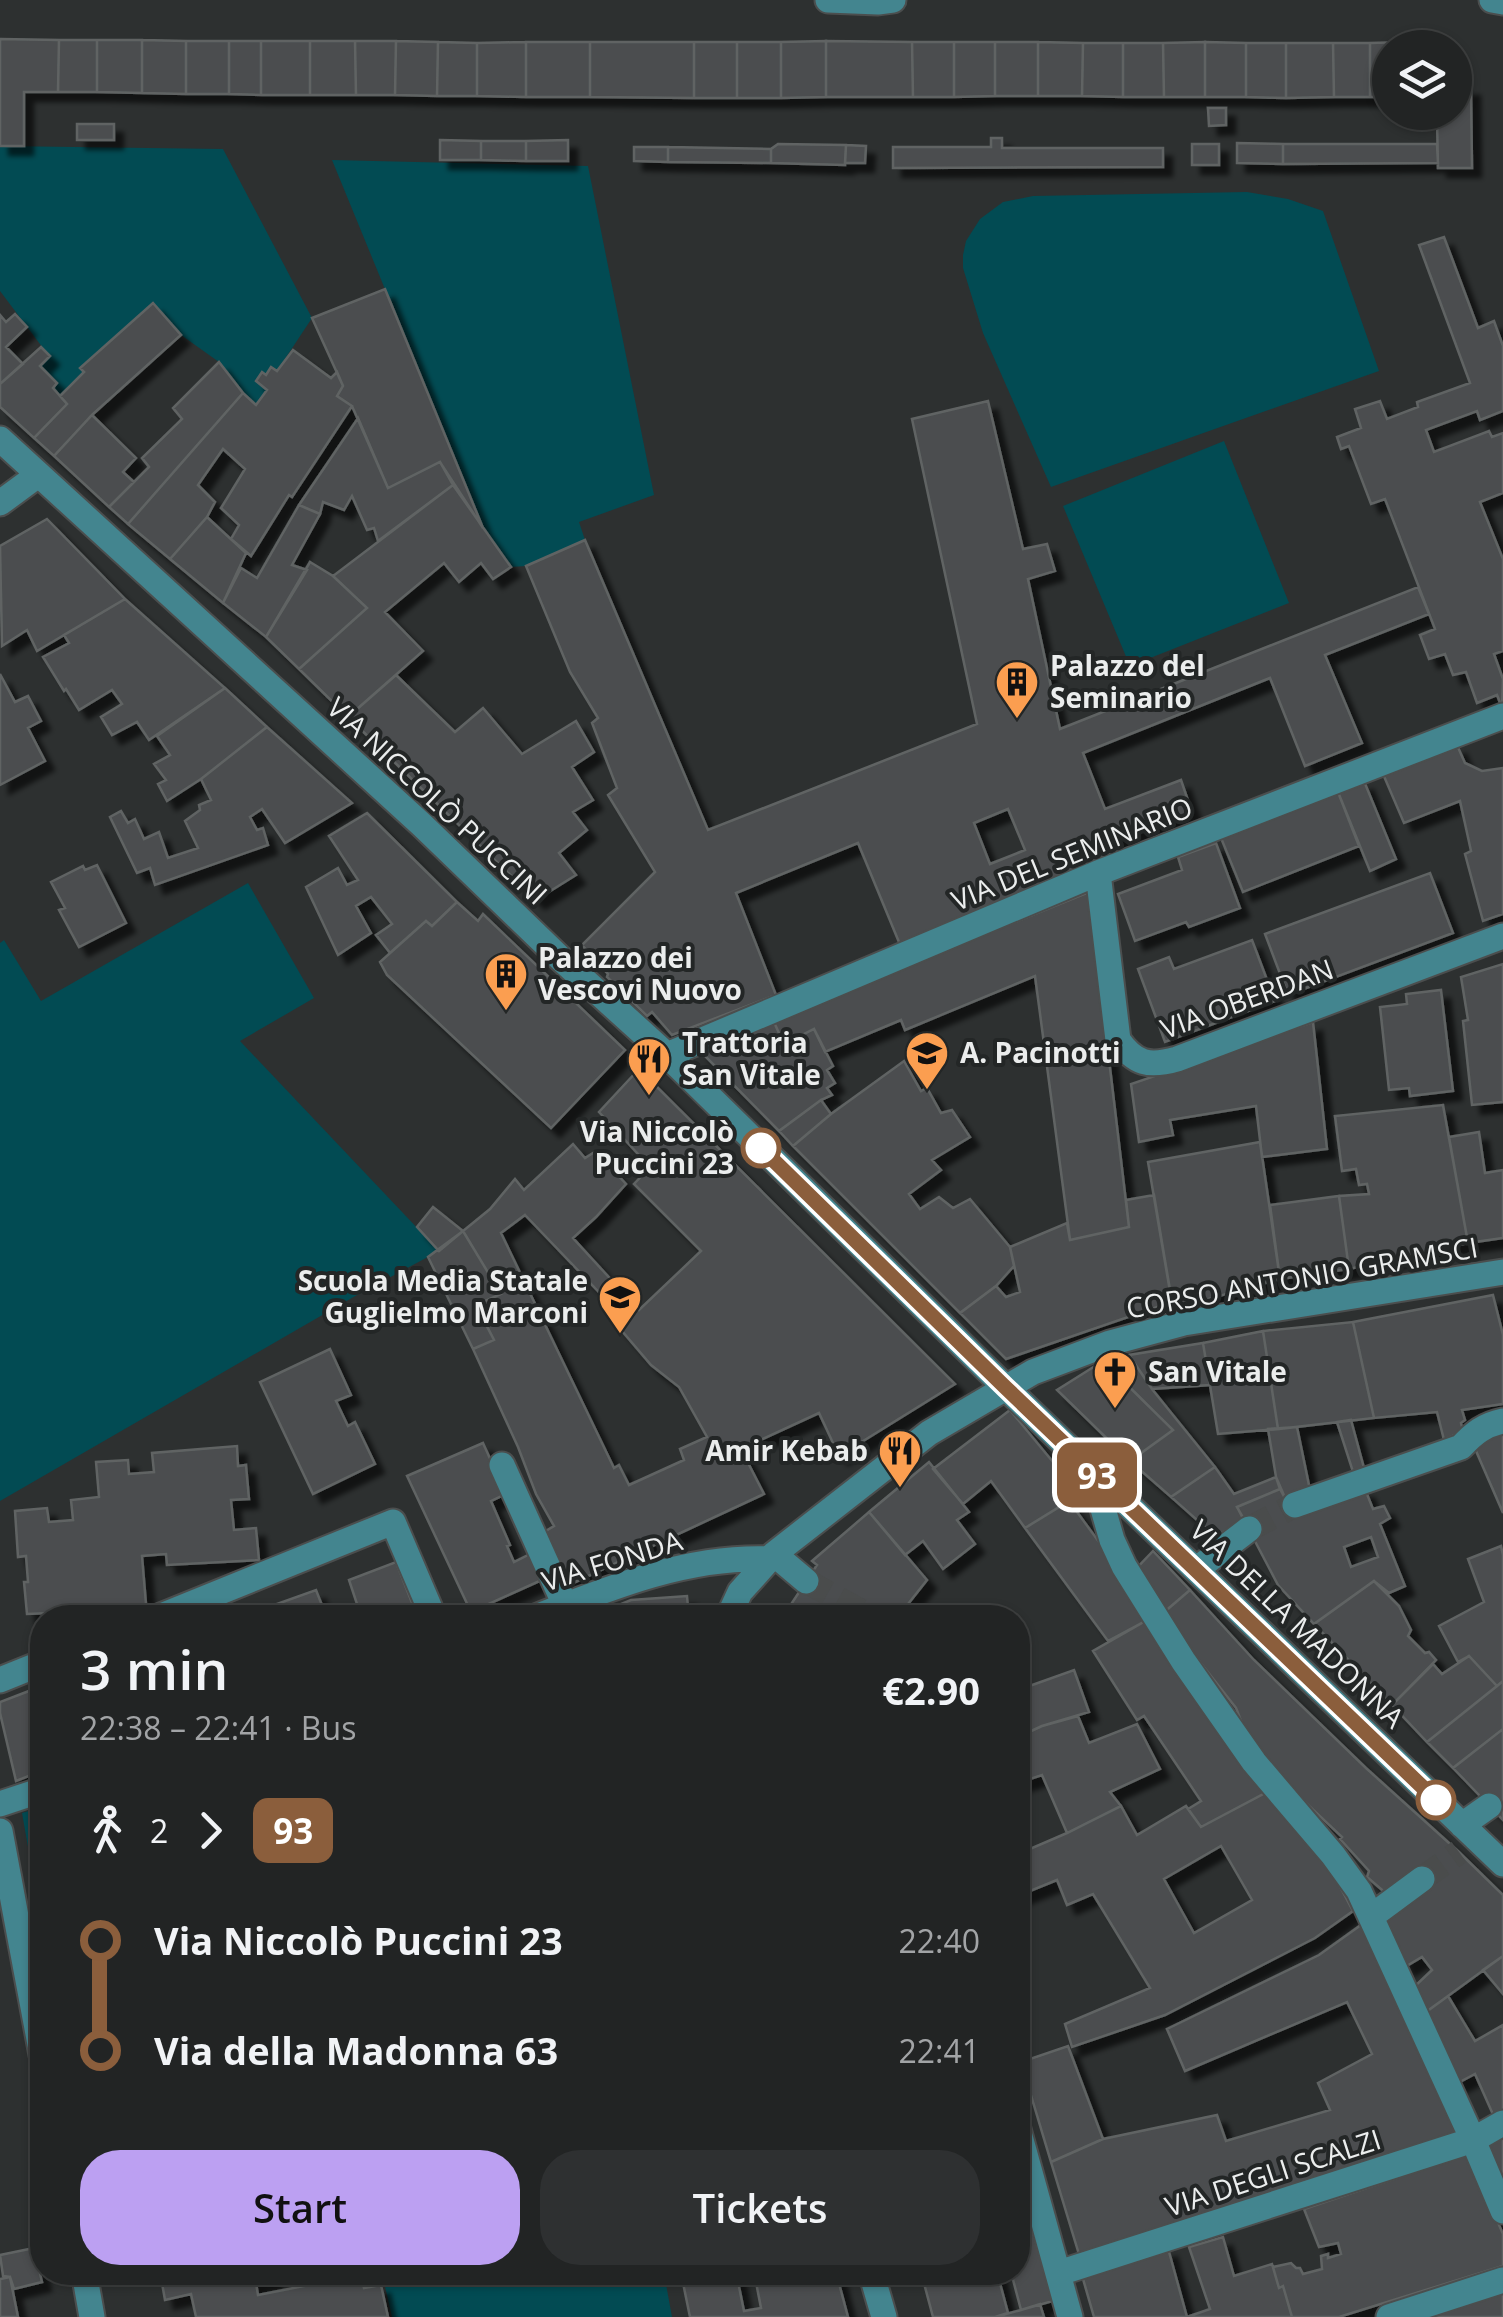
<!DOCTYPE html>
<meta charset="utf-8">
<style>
body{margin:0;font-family:"Open Sans",sans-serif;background:#2e3031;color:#f1f3f6;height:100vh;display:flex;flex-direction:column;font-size:38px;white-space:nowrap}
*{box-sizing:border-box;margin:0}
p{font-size:32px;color:#a2a4a6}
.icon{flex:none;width:55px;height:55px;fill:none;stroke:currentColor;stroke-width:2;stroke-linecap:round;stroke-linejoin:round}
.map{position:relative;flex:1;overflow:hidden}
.sheet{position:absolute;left:30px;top:1605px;width:1000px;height:680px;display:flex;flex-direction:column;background:#222424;border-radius:40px;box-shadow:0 2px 8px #0004,0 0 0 2px #3f4141}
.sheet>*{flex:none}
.badge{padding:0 20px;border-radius:15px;font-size:35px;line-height:65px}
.fabs{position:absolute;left:1372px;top:30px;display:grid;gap:20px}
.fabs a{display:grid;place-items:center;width:100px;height:100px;border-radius:50%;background:#222424;box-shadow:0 2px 8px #0004,0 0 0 2px #3f4141;font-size:50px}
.map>.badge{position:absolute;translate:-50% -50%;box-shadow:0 0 0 5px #fff}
.legs{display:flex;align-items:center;gap:15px;height:110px;padding:0 50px;font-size:32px}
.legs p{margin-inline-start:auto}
.overview{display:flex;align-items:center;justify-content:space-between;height:170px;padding:0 50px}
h1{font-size:55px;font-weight:600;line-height:75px}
.primary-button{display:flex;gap:20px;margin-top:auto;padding:20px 50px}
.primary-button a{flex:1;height:115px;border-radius:40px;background:#bca0f2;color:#111;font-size:40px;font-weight:600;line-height:115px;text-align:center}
.primary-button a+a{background:#2e3031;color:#f1f3f6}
ul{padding:0 50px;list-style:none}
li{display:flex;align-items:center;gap:35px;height:110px;font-size:38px}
li i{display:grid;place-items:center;width:15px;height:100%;margin:0 12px;background:currentColor}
li i::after{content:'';width:25px;height:25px;margin:-12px;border:8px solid;border-radius:50%;background:#222424}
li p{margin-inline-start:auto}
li:first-child i{background:linear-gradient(#0000 50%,currentColor 0)}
li:last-child i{background:linear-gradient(currentColor 50%,#0000 0)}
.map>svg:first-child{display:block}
.green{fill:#024b53}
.building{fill:#4b4e4f;stroke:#606464;stroke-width:2.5;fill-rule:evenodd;filter:url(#shadow)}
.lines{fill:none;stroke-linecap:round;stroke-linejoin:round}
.minor-tunnel{stroke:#4a4c4c;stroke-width:25;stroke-dasharray:25 12;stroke-linecap:butt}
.minor-casing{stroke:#4b4e4e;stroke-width:29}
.minor{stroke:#43858f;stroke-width:25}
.line-1-casing{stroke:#fff;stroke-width:22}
.line-1{stroke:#8b5e3c;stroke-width:15}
.stop-1-dot{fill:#fff;stroke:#8b5e3c;stroke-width:5}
.labels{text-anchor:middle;stroke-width:8;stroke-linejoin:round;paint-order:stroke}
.poi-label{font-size:28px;font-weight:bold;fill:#ebeded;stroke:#232626;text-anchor:start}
.street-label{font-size:28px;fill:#ebeded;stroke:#232626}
.stop-label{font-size:28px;font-weight:bold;fill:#ebeded;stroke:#232626;text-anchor:end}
</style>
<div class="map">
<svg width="1503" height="2317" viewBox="0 0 1503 2317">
<defs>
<filter id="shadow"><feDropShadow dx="9" dy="9" stdDeviation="2.5" flood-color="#0009"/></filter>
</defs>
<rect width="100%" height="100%" fill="#2d3030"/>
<!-- green -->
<path class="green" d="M0,146l223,3 89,169 -35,53 -6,-3 -5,7 -5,-2 -5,7 11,10 -11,15 -13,-12 -24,-31 -38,-27 -100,33 3,4 -24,24 -7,-8 4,-5 -17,-17 9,-10 -49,-65z
M332,160l256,6 66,329 -75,27 6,18 -59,26 -15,1 -28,-39z
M1247,192l41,7 35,12 56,160 -328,116 -68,-154 -20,-65v-13l3,-14 14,-22 23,-17 30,-6z
M1224,441l65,162 -159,63 -67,-160z
M248,883l66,115 -74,43 199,210 -82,44 -357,206v-558l4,-3 37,61z
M42,1807v119l-20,-113z
M524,2273h140l8,44h-280l-10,-44h112l1,5z"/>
<!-- building -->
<path class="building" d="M0,39l59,1 -1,52h-34v54h-24z
M59,40h38v52h-39z
M97,40h45v53l-45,-1z
M142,40l44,1v53l-44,-1z
M186,41h43v53h-43z
M229,41h32v54l-32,-1z
M261,41h49v54h-49z
M310,41h45l1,54h-46z
M355,41h41l-1,54h-39z
M396,41l42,1 -1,54 -42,-1z
M826,41v56l-45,1v-56z
M826,41l86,1 1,55h-87z
M438,42l39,1v53h-40z
M526,42v55l-49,-1v-53z
M526,42h64v55h-64z
M590,42h104v56l-104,-1z
M694,42h43v56h-43z
M737,42h44v56h-44z
M912,42h42v55h-41z
M954,42h41v54l-41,1z
M995,42h43v54h-43z
M1038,42l45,1 -1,53h-44z
M1205,42v55h-41l-1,-54z
M1205,42l41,1v54h-41z
M1408,42v6h-18v49h-20v-54z
M1083,43h40v54l-41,-1z
M1123,43h40l1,54h-41z
M1246,43h40v55l-40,-1z
M1286,43h47l1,54 -48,1z
M1333,43h37v54h-36z
M1455,87h16l1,81h-34l-1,-49h8v-7h10z
M1208,108h18v17l-17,1z
M77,124h37v16h-37z
M991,138h11v10h161v19l-270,1v-21h98z
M440,140l41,1v19h-41z
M568,140v21h-42v-20z
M481,141h45v20l-45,-1z
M1237,143l46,1v20l-46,-1z
M778,144l68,1 -1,20 -74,-2v-14z
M1192,144h27v21h-27z
M1283,144h154l1,19 -155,1z
M846,145l20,1 -1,17h-20z
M634,147h34v15l-34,-1z
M668,147l103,2v14l-103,-1z
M1444,237l34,91 16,-7 9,25v65l-23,9 -3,-9 -51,19 8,22 55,-21 3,6 11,-4v60l-23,9 23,57v92l-9,3 9,25 -1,29 -5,-13 -20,8 -11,-31 -13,3 -8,-21 -16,5 -9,-24 15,-6 -50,-130 -14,5 -22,-58 -8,3 -4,-12 24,-9 -6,-19 25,-8 7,18 31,-12 -1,-5 53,-19 -51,-138z
M385,289l98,239 -43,-66 -52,26 -36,-82 -15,-10 6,-10 -31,-68z
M153,303l28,32 -89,80 -38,41 -20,-18 33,-34 -7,-8 24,-24 -4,-4z
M15,314l12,13 -21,20 17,17 -23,20v-69l6,7z
M41,347l9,9 -10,10 17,17 -4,5 14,16 -33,34 -34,-31v-23z
M293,350l38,28 6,-6 6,14 -6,10 15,10 -60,91 -3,-2 -38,61 -20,-17 8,-14 -18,-17 24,-39 -22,-20 -25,36 17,17 -8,15 -37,42 -42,-35 115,-131 13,12 11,-15 -11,-9 6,-9 4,3 5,-8 6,4z
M219,362l24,31 -115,131 -19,-17 40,-40 -7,-9 40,-39 -9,-11z
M988,401l35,148 24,-5 8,27 -27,8 32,150 358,-142 11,27 -104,41 37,88 -57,23 -35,-88 -187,75 22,56 76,-29 11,32 -75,29 4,11 -220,95 -43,-104 -122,50 40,102 -104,40 -20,-23 -5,4 -40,-39 1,-3 -26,-29 73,-73 -47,-77 9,-7 -25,-65 6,-5 -28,-46 -44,-106 59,-26 123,290 269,-106 -65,-305zM1008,809l17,41 -35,14 -16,-41z
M92,415l44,43 -13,14 11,10 -25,25 -55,-51z
M358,418l30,70 52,-26 13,23 -75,56 -4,-13 -7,2 -15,-34 -8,14 -21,-8 -3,12 -21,-9z
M453,485l58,82 -18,12 -12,-16 -22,19 -15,-19 -59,49 38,39 -75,66 -49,-48 68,-61 -34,-32z
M299,505l21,9 -28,51 15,5 -41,67 -43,-34 18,-35 16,10z
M207,517l39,36 -23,50 -53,-44z
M47,519l78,80 -88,52 -10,-21 -25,16 -2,-100z
M310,562l23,14 34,32 -68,61 -33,-32z
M125,599l100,89 -76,52 -12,-18 -25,13 -11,-18 21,-13 -10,-14 -33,20 -13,-21 -2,2 -21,-34 26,-14 -5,-8z
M0,674l15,28 13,-6 13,25 -13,7 17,33 -45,24z
M396,675l59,57 28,-24 39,46 54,-33 18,31 -22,15 21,33 -20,12 14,18 -28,23 17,22 -40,25 -188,-183z
M225,688l42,39 -66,52 -34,22 -9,-17 8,-4 -12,-16 16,-9 -13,-19z
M267,727l85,76 -67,40 -23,-34 -12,8 7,13 6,-2 5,17 -113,40 -5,-17 -13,5 -27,-56 11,-6 7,12 7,-4 9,20 15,-7 9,26 30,-10 -13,-27 15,-11 -1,-5 12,-5 -10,-21z
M1457,745l8,18 17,8 21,-3v146l-20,7 -18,-67 6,-3 -11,-50 -56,22 -21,-49z
M1364,781l32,78 -26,12 -32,-79z
M1338,792l21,54 -116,46 -22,-54z
M367,813l90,89 -25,24 -6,-5 -36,32 -14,-18 16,-11 -21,-27 -15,9 15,27 -33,22 -32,-68 32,-19 9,17 11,-5 -29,-44z
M1216,843l24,65 -51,19 -3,-5 -51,19 -17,-47 64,-24 -4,-13z
M97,865l29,58 -47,24 -20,-37 6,-2 -14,-26 32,-16 2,4z
M1430,873l23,60 -165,62 -23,-61z
M1089,892l40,335 -59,13 -35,-264 -130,54 -4,-10 -76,32 -11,-23 -30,15 -11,-24z
M457,902l21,19 5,-7 142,136 -74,78 -164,-153 -7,-13 46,-41 6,5z
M1252,940l23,61 -110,41 -27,-73 31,-12 5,12z
M1503,964v138l-31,3 -9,-84 5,-1 -7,-43z
M1441,990l12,101 -43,5 -1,-8 -20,2 -9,-83 27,-3 -1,-10z
M773,1020l11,24 30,-15 19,37 -6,4 8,13 -8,5 5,7 -11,5 -42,31 -79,-80z
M1313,1022l14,127 -65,8 -6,-51 -86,14 3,15 -34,7 -8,-58z
M904,1061l17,30 6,-3 14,25 11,-3 18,27 -38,23 9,10 -32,24 11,15 19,-12 14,11 17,-9 40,48 4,19 -18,20 -36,27 -167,-167 38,-32z
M639,1069l316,315 -116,72 -20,-43 -78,36 23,45 -195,91 -25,-53 10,-6 -18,-32 -18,-47 -45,-98 21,-9 -18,-35 25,-11 -38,-63 27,-22 25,-30 9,11 49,-46 12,14 11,-7 30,33 -30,33 -23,21 66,72 62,-59 -67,-67 16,-17 -51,-55zM525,1215l89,93 2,16 35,41 28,22 28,50 -27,12 4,11 -55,25 -10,-20 -5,3 -113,-235z
M821,1100l10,14 -38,32 -14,-15z
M1443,1105l25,138 -119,26 -10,-73 30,-2 -2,-10 -8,1 -3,-16 -14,2 -7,-55z
M1479,1132l6,41 18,-3v68l-35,5 -19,-106z
M1260,1142l20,137 -107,30 -25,-147z
M1154,1195l18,107 -166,57 -46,-46 36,-27 10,11 14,-5 -10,-45 57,-24 3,17 59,-13 -3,-27z
M1339,1196l10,73 -69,10 -10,-74z
M433,1207l30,24 -24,20 -22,-24z
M463,1231l38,63 -25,11 18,35 -21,9 -45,-92z
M1493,1295l10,40v69l-41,6 3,10 -4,3 2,8 -19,9 -7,-28 -63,6 -21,-96z
M1353,1322l21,96 -96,11 -15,-98z
M1263,1331l15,98 -60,5 -15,-91z
M1203,1343l7,42 -58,4 -23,-34z
M330,1349l21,46 -15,6 12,25 7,-4 20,42 -62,30 -53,-112z
M1129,1355l23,34 63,78 -44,30 -41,-36 43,-31 -70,-69z
M1103,1361l70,69 -43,31 -73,-71z
M1010,1410l67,81 -8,10 -44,27 -34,-47 -28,23 -30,-35z
M1351,1420l13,48 -11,4 -16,-50z
M1297,1427l13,63 -24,10 -10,-23 -8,-48z
M1503,1430v83l-30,-69z
M483,1443l23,51 -15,7 19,44 -3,1 7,16 20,-10 10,27 -73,33 -64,-136z
M237,1446l1,20 8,-1 3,34 -18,1 3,30 22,-2 3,32 -92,5 -1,-11 -24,2 4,48 -55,4v8l-16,2h-24v-5l-24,1 -3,-32h4l-2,-26 -8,1 -3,-46 32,-3 2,14 24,-2 -2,-20 28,-3 -3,-35 32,-2 1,14 25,-2 -2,-19z
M929,1462l40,50 -12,8 18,24 -32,25 -20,-28 -18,14 -36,-43z
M1215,1467l19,27 42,-17 4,12 -43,18 8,14 -30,15 -44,-39z
M1280,1489l6,11 79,-11 8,20 11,-3 6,12 -10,6 25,62 -16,7 -15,-12 -60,43 -36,-39 -41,-78zM1371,1537l7,20 -27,10 -7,-20z
M1069,1501l44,60 36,58 -41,22 -83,-113z
M869,1512l58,68 -30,38h-115l35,-53 -5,-4z
M1501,1546l2,9v126l-6,5 -28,-30 -11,6 -19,-36 45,-24 -16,-43z
M1153,1551l37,39 -28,24 -28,-43z
M396,1562l22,56h-71l13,-5 -11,-33z
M1374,1581l25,25 12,24 -3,6 17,17 4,-1 7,8 -44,45 -78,-81z
M316,1590l11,28h-49l-4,-13z
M1190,1590l64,70 112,108 93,84 44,43v61l-77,56 -11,-26 17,-16 -10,-13 -17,10 -23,-52 7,-19 -22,-19 2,-6 -29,-32 2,-2 -69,-65 -28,-41 -9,-23 -74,-94z
M687,1596l2,22h-102l44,-18z
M1149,1619l118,173 -66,35 -13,-18 13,-8 -57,-85 -7,4 -44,-69z
M1469,1656l28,30 -70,56 -35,-37 41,-41 9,10z
M1074,1670l15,42 -47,14 -24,11v-62l3,14z
M1503,1681v48l-50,39 -26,-26z
M29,1691l6,18 7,-3v65l-26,10 -16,-68v-11z
M1078,1716l11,27 48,-19 23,45 -50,23 11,14 -54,27 -25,-58 -24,8v-46l24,-11z
M1503,1729v91l-50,-52z
M1267,1792l70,89 16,30 -38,27 -150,77 -93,32 -7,-23 85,-36 -57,-94 -26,11 -10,-25 -39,16v-42l49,-21 54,-27 16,29 49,-29 15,21zM1221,1846l31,54 -58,33 -30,-54z
M1361,1925l101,210 -381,126 -30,-99 52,-23 114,-24 9,26 104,-31 -12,-27 54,-29 -25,-52 -162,69 -18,-42 152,-74z
M1503,1956v38l-20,-24z
M1448,1996l27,45 28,-16v90l-8,4 -20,-45 -19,10 -30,-72z
M1068,2046l35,93 -52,23 -30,-100z
M1503,2133v60l-19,-51z
M1468,2154l35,80v32l-164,51h-47l-9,-31 -4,2 -6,-21 18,-4 5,5h4l3,6 19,-5 -1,-13 7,-2v4l13,-4 -3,-11 -19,4 -15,-38z
M1018,2180l35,121 -32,9 -10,-38h7z
M1223,2237l11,39 38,-12 7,24 4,-2 9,31h-105l23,-8 -21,-62z
M34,2248l8,34 -28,7 -4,-12 -7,-1 -3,-21z
M1168,2248l19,69h-93l-13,-45z
M160,2272h112l1,8 -17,3 2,12 56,-11 -1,-7 21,-5h26l4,16 17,-3 7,32h-192l-5,-23 -26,6z
M707,2272h29l8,39 17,-3 -7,-36h82l12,45h-158l-8,-39z
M921,2272h68v2l8,-2 11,41 -13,4h-62z
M10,2277l8,40h-18v-38z
M1503,2285v32h-66l-2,-6z
M1040,2304l4,13h-49l26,-7z"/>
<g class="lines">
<!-- minor-tunnel -->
<path class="minor-tunnel" d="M1249,1529l46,-24
M806,1581l67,37
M1422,1879l37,-27"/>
<!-- minor casing -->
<g class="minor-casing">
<path id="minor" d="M828,0l50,2 15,-2
M1492,0l11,2
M0,439l422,386 139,134 106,96 338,332 498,477
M0,503l38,-28
M1098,873l20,167c17,24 31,27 59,19l326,-123
M667,1055l431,-182 405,-157
M502,1465l63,140
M1093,1474l19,66 12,26 60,96 70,100 79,93 26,36 114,249 30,71
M1295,1505l166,-58c13,-14 23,-22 42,-26
M774,1554l32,27
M1197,1569l52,-40
M156,1618l237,-96 41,96
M533,1618c76,-30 153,-62 236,-59
M728,1618l12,-26 34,-38 155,-121 104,-61 77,-29 74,-20 319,-51
M0,1680l42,-17
M0,1804l42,-14
M1462,1825l27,-19
M0,1831l42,224
M1372,1916l50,-37
M1018,2129l52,188
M84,2272l8,45
M871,2272l13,45
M1059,2273l414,-133 30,-17
M1389,2317l114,-37"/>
</g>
<!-- minor -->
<use href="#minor" class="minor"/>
</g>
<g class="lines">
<!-- line-1 casing -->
<g class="line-1-casing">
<path id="line-1" d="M761,1148l244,239 431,413"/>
</g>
<!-- line-1 -->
<use href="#line-1" class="line-1"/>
</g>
<!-- icons -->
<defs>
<g id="building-pin" transform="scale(2.25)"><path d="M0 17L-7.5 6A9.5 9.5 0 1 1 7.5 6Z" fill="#fb9e50" stroke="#232626"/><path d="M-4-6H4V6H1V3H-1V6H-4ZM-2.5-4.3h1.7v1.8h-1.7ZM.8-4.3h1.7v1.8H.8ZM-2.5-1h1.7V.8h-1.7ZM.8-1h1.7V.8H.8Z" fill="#111"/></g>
<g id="school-pin" transform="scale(2.25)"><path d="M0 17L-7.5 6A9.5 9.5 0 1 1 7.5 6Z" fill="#fb9e50" stroke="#232626"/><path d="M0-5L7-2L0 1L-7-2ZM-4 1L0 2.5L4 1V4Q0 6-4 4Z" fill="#111"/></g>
<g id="restaurant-pin" transform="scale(2.25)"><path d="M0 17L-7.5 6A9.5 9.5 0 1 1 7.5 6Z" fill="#fb9e50" stroke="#232626"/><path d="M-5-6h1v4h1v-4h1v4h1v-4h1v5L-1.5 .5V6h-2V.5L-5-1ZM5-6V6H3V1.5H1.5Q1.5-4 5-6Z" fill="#111"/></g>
<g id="church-pin" transform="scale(2.25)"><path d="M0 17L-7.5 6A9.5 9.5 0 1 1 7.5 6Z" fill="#fb9e50" stroke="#232626"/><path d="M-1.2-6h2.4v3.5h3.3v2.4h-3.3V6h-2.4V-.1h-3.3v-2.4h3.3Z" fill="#111"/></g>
</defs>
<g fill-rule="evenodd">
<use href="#building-pin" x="1017" y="682"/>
<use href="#building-pin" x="506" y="974"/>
<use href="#school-pin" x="927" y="1053"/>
<use href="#restaurant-pin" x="649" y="1059"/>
<use href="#school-pin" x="620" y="1297"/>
<use href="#church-pin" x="1115" y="1372"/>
<use href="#restaurant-pin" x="900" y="1451"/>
</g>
<!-- markers -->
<g class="stop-1-dot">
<circle cx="761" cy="1148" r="18"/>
<circle cx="1436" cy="1800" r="18"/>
</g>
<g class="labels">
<!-- poi labels -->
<g class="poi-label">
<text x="1050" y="676">Palazzo del<tspan x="1050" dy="32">Seminario</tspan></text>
<text x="538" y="968">Palazzo dei<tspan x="538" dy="32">Vescovi Nuovo</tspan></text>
<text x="682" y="1053">Trattoria<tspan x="682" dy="32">San Vitale</tspan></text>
<text x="960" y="1063">A. Pacinotti</text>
<text x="588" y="1291" text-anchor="end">Scuola Media Statale<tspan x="588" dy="32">Guglielmo Marconi</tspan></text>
<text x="1148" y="1382">San Vitale</text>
<text x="868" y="1461" text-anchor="end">Amir Kebab</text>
</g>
<!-- street labels -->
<g class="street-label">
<text transform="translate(437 801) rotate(43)" y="10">VIA NICCOLÒ PUCCINI</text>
<text transform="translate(1072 854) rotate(-22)" y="10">VIA DEL SEMINARIO</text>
<text transform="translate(1247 999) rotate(-20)" y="10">VIA OBERDAN</text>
<text transform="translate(1302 1278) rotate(-10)" y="10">CORSO ANTONIO GRAMSCI</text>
<text transform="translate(612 1561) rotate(-17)" y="10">VIA FONDA</text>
<text transform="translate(1297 1624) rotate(44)" y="10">VIA DELLA MADONNA</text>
<text transform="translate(1273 2173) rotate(-18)" y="10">VIA DEGLI SCALZI</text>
</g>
<!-- stop labels -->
<g class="stop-label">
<text x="734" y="1142">Via Niccolò<tspan x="734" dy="32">Puccini 23</tspan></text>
</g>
</g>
</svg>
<div class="fabs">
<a><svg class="icon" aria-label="layers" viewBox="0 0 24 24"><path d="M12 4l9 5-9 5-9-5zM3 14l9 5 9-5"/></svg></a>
</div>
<b class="badge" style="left:1097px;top:1475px;background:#8b5e3c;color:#fff">93</b>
<section class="sheet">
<div class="overview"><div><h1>3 min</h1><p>22:38 – 22:41 · Bus</p></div><b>€2.90</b></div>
<div class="legs"><svg class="icon" aria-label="walk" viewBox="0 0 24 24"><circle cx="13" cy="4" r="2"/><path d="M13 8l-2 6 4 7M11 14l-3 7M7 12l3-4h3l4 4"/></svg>2<svg class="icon" aria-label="forward" viewBox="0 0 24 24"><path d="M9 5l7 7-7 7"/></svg><b class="badge" style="background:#8b5e3c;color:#fff">93</b></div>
<ul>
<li><i style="color:#8b5e3c"></i><b>Via Niccolò Puccini 23</b><p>22:40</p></li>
<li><i style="color:#8b5e3c"></i><b>Via della Madonna 63</b><p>22:41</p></li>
</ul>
<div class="primary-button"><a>Start</a><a>Tickets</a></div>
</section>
</div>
